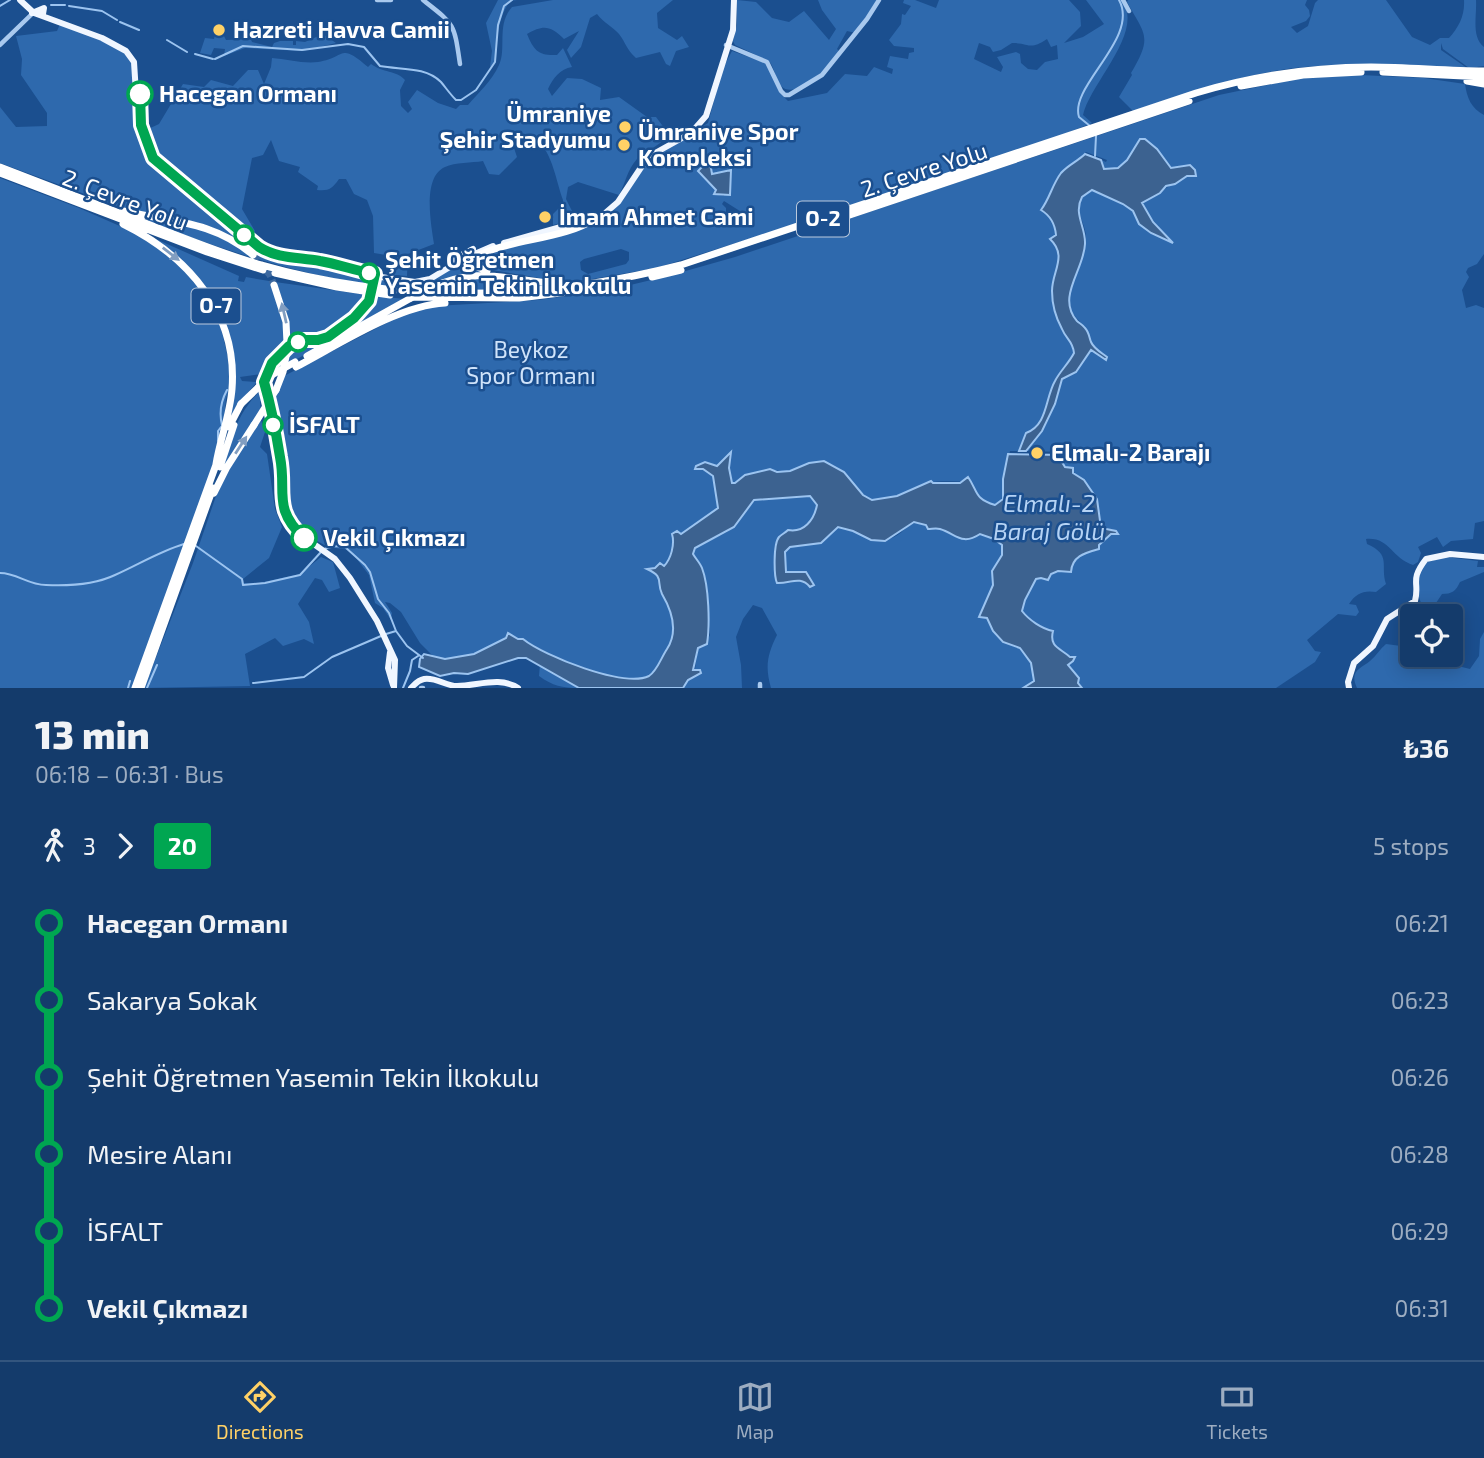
<!DOCTYPE html>
<meta charset="utf-8">
<style>
body{margin:0;font-family:"Exo 2",sans-serif;background:#1d4271;color:#f1f3f6;height:100vh;display:flex;flex-direction:column;font-size:26px;white-space:nowrap}
*{box-sizing:border-box;margin:0}
p{font-size:23px;color:#9dadc1}
.icon{flex:none;width:38px;height:38px;fill:none;stroke:currentColor;stroke-width:2;stroke-linecap:round;stroke-linejoin:round}
.map{position:relative;height:688px;overflow:hidden}
.details{display:flex;flex-direction:column;background:#143b6b;flex:1}
.details>*{flex:none}
.badge{padding:0 14px;border-radius:5px;font-size:24px;line-height:46px}
.buttons{position:absolute;left:1400px;top:604px;display:grid;gap:14px}
.buttons a{display:grid;place-items:center;width:63px;height:63px;border-radius:7px;background:#143b6b;box-shadow:0 4px 18px #0003,0 0 0 2px #33557e;font-size:35px}
.map>.badge{position:absolute;translate:-50% -50%;box-shadow:0 0 0 4px #fff}
.legs{display:flex;align-items:center;gap:10px;height:77px;padding:0 35px;font-size:23px}
.legs p{margin-inline-start:auto}
.head{display:flex;align-items:center;justify-content:space-between;height:119px;padding:0 35px}
h1{font-size:38px;font-weight:800;line-height:52px}
ul{padding:0 35px;list-style:none}
li{display:flex;align-items:center;gap:24px;height:77px;font-size:26px}
li i{display:grid;place-items:center;width:10px;height:100%;margin:0 9px;background:currentColor}
li i::after{content:'';width:18px;height:18px;margin:-9px;border:5px solid;border-radius:50%;background:#143b6b}
li p{margin-inline-start:auto}
li:first-child i{background:linear-gradient(#0000 50%,currentColor 0)}
li:last-child i{background:linear-gradient(currentColor 50%,#0000 0)}
.tabs{display:flex;justify-content:space-around;align-items:center;height:98px;border-top:2px solid #33557e;background:#143b6b;font-size:19px;color:#9dadc1}
.tabs a{display:grid;justify-items:center;gap:4px}
.tabs .selected{color:#ffd166}
.map>svg:first-child{display:block}
.green{fill:#2e69ad;fill-rule:evenodd}
.water{fill:#3c6290;stroke:#9cc4f0;stroke-width:2}
.lines{fill:none;stroke-linecap:round;stroke-linejoin:round}
.stream{stroke:#9cc4f0;stroke-width:2}
.highway-tunnel{stroke:#3d69a0;stroke-width:7;stroke-dasharray:7 3.5;stroke-linecap:butt}
.minor{stroke:#a9c9ee;stroke-width:4.5}
.major{stroke:#f0f6ff;stroke-width:6}
.highway{stroke:#fff;stroke-width:7}
.major-bridge{stroke:#f0f6ff;stroke-width:6}
.highway-bridge{stroke:#fff;stroke-width:7}
.oneway{fill:#829ec1}
.line-1-casing{stroke:#fff;stroke-width:16}
.line-1{stroke:#00a651;stroke-width:10}
.poi-dot{fill:#ffd166;stroke:#1b4f8f;stroke-width:2.5}
.stop-1-dot{fill:#fff;stroke:#00a651;stroke-width:3.5}
.labels{text-anchor:middle;stroke-width:5;stroke-linejoin:round;paint-order:stroke}
.shield{fill:#1b4f8f;stroke:#bbcadd;stroke-width:2}
.shield-label{font-size:21px;font-weight:bold;fill:#fff}
.poi-label{font-size:23px;font-weight:bold;fill:#fff;stroke:#1b4f8f;text-anchor:start}
.stop-label{font-size:23px;font-weight:bold;fill:#fff;stroke:#1b4f8f;text-anchor:start}
.street-label{font-size:23px;fill:#fff;stroke:#1b4f8f}
.park-label{font-size:23px;fill:#cfe3fa;stroke:#1b4f8f}
.water-label{font-size:24px;font-style:italic;fill:#b5d3f5;stroke:#1b4f8f}
</style>
<div class="map">
<svg width="1484" height="688" viewBox="0 0 1484 688">
<rect width="100%" height="100%" fill="#1b4f8f"/>
<!-- green -->
<path class="green" d="M498,0h19l-7,1c-13,18 -13,40 -14,61l-6,5 2,-16 -6,-28z
M553,0h120l-16,13 1,15 19,12 5,-4 7,11 -13,4 -6,15 -4,-2 -6,-12 -24,6c-10,-9 -10,-15 -17,-24 -6,-7 -15,-11 -22,-20l-7,4 -9,29 -10,11 -4,-8 12,-19 -15,8c-14,-14 -21,-14 -37,-5 7,17 12,22 30,21l6,-7 9,19c-12,2 -19,11 -24,22l4,7 15,-18 15,1 19,9 -1,12 19,-3 28,20h9l12,16c-5,13 -22,16 -31,26 -10,11 -11,23 -18,36l-41,-13 -10,5 -2,12 10,20 -23,6v-11l10,-10v-4c-7,-19 -10,-46 -26,-60 -5,-4 -12,-2 -18,-2l-6,7 4,12 -18,18 -10,-1 -6,-13c-11,2 -28,1 -38,6 -23,10 -14,57 -11,77l-26,10 -1,22 -13,-1 2,-10 -10,-10 -12,-2 -1,-37 -6,-16 -13,-6 -8,-15h-7c-7,10 -10,12 -22,11l1,-4 -20,-14 2,-5 -21,-6 -8,-21 -8,15 -11,3 -10,51 13,22 -4,5 -88,-70 -11,-13 -8,-22 15,-7 24,-40 21,3 7,-7 22,6 15,-16h10l6,14 7,-17 1,-9c14,1 32,6 46,4 29,-5 21,-20 50,5l3,-3c12,9 25,6 34,16l-5,10 1,16 7,7 4,-4 -4,-7 9,-12 21,13 18,6 4,-4h8c10,-12 24,-24 31,-40 8,-17 -3,-40 13,-58z
M737,0l19,2 16,16 17,4 15,-11 25,29 7,-11 -14,-19 -4,-10h59l-21,33 -9,-2 -10,18 4,4c-10,10 -44,49 -60,33 -6,-7 -6,-18 -12,-25l-34,-16 -2,-4 4,-16z
M904,0h11l21,8 3,-8h130l11,12 1,14 -17,17 19,-6 21,-13 -18,-24h36c23,32 -32,83 -39,115l9,8 -45,18 -234,78 -157,49 -87,15 -89,-15 -3,-3 3,-7 130,-46 13,-12 24,-39 61,-38 15,-55 9,-17 34,12 16,32 6,6 39,-8 18,-19 22,2 7,-9 18,7 1,-5 -6,-2 3,-11 18,3 1,-6 5,-1v-4l-20,-2 -5,-6 12,-16 1,-10 3,1 6,-9 -8,-3zM1047,39l4,8 6,-2 1,14 -13,3 -8,8 -9,-1 -7,-6 -1,-9 -4,-2 -19,5 6,10 -2,5 -27,-13 5,-16 11,4 3,5 8,-2 11,-7c19,0 17,8 35,-4zM708,164l4,10 15,-1 -3,23 -10,-2 2,-4 -17,-17zM724,201l27,17 1,2 -19,7 -7,-12v-7l-4,-4zM621,249l8,3v8l-3,4 -38,10 -7,-4 -1,-8 4,-3z
M1128,0h179l-2,5 4,5 1,6 -4,5 -15,6 6,6 11,-7 7,-23 3,-3h68l26,37 18,8 10,-7h9c10,-11 16,-23 15,-38h12c1,16 -5,37 8,47v19l-15,2 -26,-19 -2,-6v7l26,18c-57,-2 -116,-7 -173,0 -55,7 -108,25 -161,43l-14,-14 13,-22 -1,-2c22,-37 14,-38 -4,-71z
M60,24l62,25 13,19 2,57 16,40 109,89 62,12 44,12 1,7c-86,-14 -160,-40 -241,-71l91,16 -13,-5 -86,-18 -120,-44v-56l16,20 31,-1v-13l-26,-38 1,-16 -6,-23 41,-5z
M323,34l13,9 -33,8 -58,-3 -21,8 1,-7 -11,-1 -3,7 -11,-2 5,-15 9,1 1,-4 9,1 2,4 25,-1 1,3 20,5 2,-4 6,-2h13v4h3v-4l9,1z
M1360,75l64,3 41,6c2,14 6,24 19,31v139l-7,10 -9,4 -2,4 3,5 -7,13 4,18 10,-3 8,3v213l-9,2 -2,16 -22,2 -8,6 -6,-10 -19,10 3,6 -3,9 -5,3c-22,-7 -23,-28 -47,-26l1,5c25,11 13,21 19,40l-10,8c-12,-2 -20,1 -27,12l7,1 3,7 -3,4 -18,-2 -31,26 8,11 6,1 -6,10 -39,26h-194l-4,-5 1,-5 -11,-13 6,-8c-13,-4 -21,-12 -25,-26l-20,-11 -7,-8 3,-12 11,-21c12,-4 21,-9 35,-7 2,-16 14,-19 27,-22l1,-5 12,-11h7l-4,-4 -13,-2c-3,-12 0,-24 -7,-34 -7,-11 -19,-17 -23,-27h-6l-3,-5 2,-10 -38,-1 16,-20 13,-27 7,-25 21,-17 8,-12 14,9c-4,-5 -10,-10 -14,-16 -3,-5 -3,-11 -6,-15 -9,-13 -21,-17 -15,-38 5,-18 15,-32 16,-52 0,-15 -12,-25 -4,-41l10,-7 31,14 48,37 -20,-23 -9,-15c5,-5 10,-5 16,-9 10,-7 19,-14 31,-19l-1,-10 -17,3 -14,-19 -12,-10c-14,10 -15,21 -27,29h-15l-2,-8 5,2 1,-2 -21,-8 -35,39 -2,9 -7,10c8,7 13,13 14,25l-6,3c19,24 -1,39 4,64 1,9 4,19 8,27 4,10 11,12 12,24l-20,29 -7,26 -10,18 -15,16 -3,9h-9l-7,28v20l-8,6c-12,-4 -21,-9 -24,-23 -12,0 -30,-2 -42,1 -18,4 -35,19 -56,17 -12,-1 -23,-26 -38,-34 -18,-9 -29,2 -46,5 -7,1 -14,-2 -21,-1 -11,1 -24,5 -33,13h-3l-3,-15 1,-15 -13,13 -12,-4 -7,3 15,11 5,32 -37,26h-9l2,8 -7,21 -18,7 7,3 4,7v11l5,7 9,26 -3,19 -18,29 -6,5 -10,3 -29,-2 -45,-16 -40,-23 -17,-1 -32,16 -29,5 -11,-2 -14,-14 -19,-31 -11,-9 -5,-1 7,11 -1,7 -8,-12 -8,-5 -6,-28 -19,-25 -22,-3 -20,-11 -13,-17 -9,-18 -4,-50 -9,-34 -1,-14 12,-27 126,-65 25,-5 103,-6 67,-9 63,-15 67,-19 484,-162 81,-17z
M0,178l79,30 52,23 42,27 37,43 12,31 7,30 1,26 -4,10 -2,24 -12,48 -80,218h-132z
M149,236l90,40 -1,5 6,1 2,-5 23,4c14,18 14,43 16,66l-12,10 -11,17 -22,3 2,4 15,1 -20,23 -7,15 4,-39 -9,-58 -15,-30 -11,-15 -11,-12z
M474,255l-2,12 8,5 -57,19 -49,-6 4,-6 38,4z
M483,276l81,10 -28,3 -105,2 17,-9z
M275,282l93,13v4c-13,22 -40,45 -66,36l-2,4 -11,3 -3,-30z
M373,296l33,3 -118,65 1,-16 17,-6 14,1 17,-8z
M263,388l2,6 -5,8 1,9 -43,71c10,-35 17,-69 45,-94z
M261,420l4,12 -5,15 7,7 8,55 7,18 -13,31 -26,21 1,4h15l41,-9 21,-17 12,5 7,26 -11,4 -7,-12 -7,-2 -17,26 11,18 5,22 -10,-5 -21,7 -8,-8 -30,16 5,32 -106,2 49,-125 23,-67 12,-26z
M810,496l7,9c-3,15 -12,28 -29,25 -3,3 -6,4 -9,7 -10,11 -2,34 2,46 15,2 12,-7 32,2l-27,-13 -1,-20 5,-5 36,-8 12,-12c5,2 10,2 15,4 17,6 29,15 46,3 6,-4 10,-11 19,-11 22,0 40,25 62,11l14,5 8,6v10l-10,16 1,14 -14,32 9,1c2,8 7,19 15,24 1,1 10,3 11,3 15,6 21,25 19,38l-10,5h-252c-6,-21 -4,-33 6,-53l-15,-27 -9,-3 -10,14 -7,18 5,28 1,23h-59l4,-8 7,-4 4,-28 9,-7 3,-6 -3,-46 -4,-18 -10,-17 2,-6 32,-16 12,-11 15,-21z
M1446,557l32,4 -1,6h7v5l-24,10c-4,9 -8,12 -18,12l-8,12 -13,-3c-5,-12 -7,-34 8,-42 4,-3 12,-3 17,-4z
M1484,632v56h-127c-8,-17 3,-19 13,-27 6,-5 10,-12 16,-17l15,2 16,18 7,-7 27,-3v-2l11,15 8,2 9,-13 1,-17z
M540,664l39,24c-17,0 -26,-2 -40,-12z"/>
<!-- water -->
<path class="water" d="M1140,139h5l12,10 14,19 19,-3 5,5 1,6h-9l-12,8 -9,2 -6,7 -18,10 11,19 20,21 -22,-10 -12,-9 -6,-13 -10,-7 -31,-14 -10,7c-9,17 4,30 3,47 -1,26 -29,53 -8,77 2,2 6,4 8,7 4,4 4,9 6,14 3,7 11,11 16,15l-1,3 -15,-10 -15,22 -14,7 -7,25 -13,27 -16,20h-7l7,-18c22,-8 19,-35 29,-52 5,-10 14,-18 19,-28 -1,-12 -8,-14 -12,-24 -6,-11 -10,-25 -10,-38 0,-20 16,-35 -2,-52l6,-4c-1,-11 -5,-19 -15,-25 9,-12 11,-25 20,-37 7,-8 17,-12 24,-19l16,6 3,9 14,-1 9,-8z
M706,163l5,5 1,6 19,-4 -1,25 -16,-1 2,-4 -18,-19z
M731,452l-2,16 3,15h3l10,-8 25,-6 7,3 13,-1 19,-8 15,-2 20,11 19,23 9,5 25,-4 34,-15 2,2h27l8,-6c10,14 6,22 27,28l8,-6v-20l5,-25 56,1 -2,7 3,5 8,1v5l11,7 13,19 4,29 15,3 2,3h-7l-12,11v4c-14,4 -27,7 -28,23l-13,-1 -7,3 -3,6 -7,-2 -5,1 -11,21 -3,11c7,9 20,18 31,20 -4,16 7,17 17,26h5l-2,4 -5,4 11,13 -1,5 4,5h-59l11,-7 -3,-18 -11,-15 -17,-6 -10,-11 -6,-13 -8,-1 14,-32 -1,-14 10,-16v-10l-8,-6 -14,-5c-18,12 -24,0 -40,-5 -4,-1 -8,0 -12,0l-2,-4 -12,-3 -29,19 -14,-1 -18,-9 -15,-4 -17,16 -31,4 -5,5 1,20h20l8,13 -4,2c-10,-12 -20,-3 -33,-4 -3,-6 -4,-39 2,-46 3,-3 6,-4 9,-7 16,3 26,-10 29,-25l-7,-9 -56,4 -20,27 -39,21 -2,6c3,5 7,9 9,14 7,18 8,57 5,76l-9,4 -5,22h7l1,3 -13,7 -5,8h-104l-53,-30h-8l-50,16 -14,-1 -14,3 -21,-9 1,-8 4,-5 21,5 29,-5 32,-16 2,-5 10,6h5c21,17 101,49 126,37 8,-5 12,-18 18,-27 11,-17 5,-38 -5,-55 -6,-12 3,-17 -15,-25l8,-1 5,-5 4,3c7,-7 11,-22 8,-32l5,-3 4,3 37,-26 -5,-32 -10,-7h-8l1,-3 9,-4 12,4z"/>
<g class="lines">
<!-- stream -->
<path class="stream" d="M51,5h14
M0,6l10,-6
M69,6l33,5 15,9
M120,22l19,8
M167,40l20,12
M195,54l18,5
M215,59l28,-13 59,4 46,-6 16,3 16,19c20,4 45,0 61,16 5,6 9,12 15,18h5l15,-10 19,-28 3,-37 6,-19 8,-6
M1090,126l-11,-9c-10,-31 61,-79 40,-117
M1095,156l1,-20
M222,425c-3,-12 -1,-24 5,-35
M218,441v-10l3,-4
M196,546l46,33 1,6 22,-2 35,-8 21,-23
M324,549l11,-3 10,1 20,18 5,7 8,27 11,14 7,18 11,15 16,12
M0,573c17,0 28,12 46,12 22,1 48,0 69,-10 23,-10 43,-23 69,-31
M386,634l10,-3
M253,683l51,-6 28,-20 49,-21
M128,688l2,-7
M147,688l10,-23
M403,688l7,-17 2,-11 6,-4"/>
<!-- highway-tunnel -->
<path class="highway-tunnel" d="M253,255l17,20 4,10"/>
<!-- minor -->
<path class="minor" d="M377,0h14
M423,0c32,25 31,23 37,64
M1123,0l6,11
M0,45l34,-33
M726,45l41,17 14,29 4,4h4l33,-20 45,-56 12,-19
M421,688h2
M760,688v-4"/>
<!-- major -->
<path class="major" d="M20,0l14,13 68,25 24,13 8,11 4,63 12,34 114,94 14,5 47,6 22,8 68,10 15,-3 33,-20 30,-13
M32,13l12,-5 -1,6
M504,243l99,-28 15,-13 30,-45 43,-24 15,-17 27,-86 1,-30
M454,265l-2,-5 21,-11
M370,298l-2,6 -28,27 -12,6 -10,3h-15l-14,6 -17,17 -8,19 17,77v35l5,20 15,21 34,24 15,19 27,43 18,39 -1,28
M390,652l-2,16 5,17
M411,688c4,-4 7,-8 13,-9 12,-2 22,7 33,7 20,0 43,-10 61,2
M1349,688l-1,-6 6,-19 19,-17 14,-27 28,-18c5,-19 -6,-20 11,-42l24,-5 34,3"/>
<!-- highway -->
<path class="highway" d="M1383,72l101,5
M1467,81l17,3
M1241,86l62,-11 58,-3
M0,167c53,20 105,41 158,61 33,13 66,26 100,36 140,40 283,37 423,1l515,-172c57,-17 115,-26 175,-26 38,0 75,4 113,4
M0,173l207,79 56,18
M123,211c49,11 90,10 130,44
M832,221l357,-120
M123,224c65,32 115,89 109,165 -2,26 -12,50 -16,75
M487,271l-12,-5v-9c36,-19 89,-17 121,-39
M275,273l62,14 53,8
M652,277l29,-7
M274,285l12,37 1,21
M601,288l26,-5
M428,289c54,-26 84,-6 138,-5
M412,297l107,1 66,-8
M307,356l104,-58
M296,367c42,-22 103,-62 149,-64
M276,390l7,-18 4,-21
M229,427l12,-23
M220,467l14,-42
M214,493l13,-26 27,-42
M135,688l82,-226
M141,688l72,-200"/>
<!-- major-bridge -->
<path class="major-bridge" d="M370,298l3,-13"/>
<!-- highway-bridge -->
<path class="highway-bridge" d="M411,298l17,-9
M287,351v-8
M241,404l29,-28 25,-14
M254,425l22,-35"/>
</g>
<!-- one-way arrows -->
<defs><path id="oneway-solid" d="M-6-.8H1V-3.2L6.5 0L1 3.2V.8H-6Z" transform="scale(1.75)"/></defs>
<g class="oneway">
<use href="#oneway-solid" transform="translate(171 254) rotate(38)"/>
<use href="#oneway-solid" transform="translate(284 313) rotate(-103)"/>
<use href="#oneway-solid" transform="translate(241 445) rotate(-57)"/>
</g>
<g class="lines">
<!-- line-1 casing -->
<g class="line-1-casing">
<path id="line-1" d="M140,94l1,31 12,33 106,89c19,12 40,10 61,14 18,3 36,10 55,13l-6,27 -15,17 -26,19 -10,3h-15l-14,6 -17,17 -8,19c7,24 12,50 16,75 7,35 -8,51 24,81"/>
</g>
<!-- line-1 -->
<use href="#line-1" class="line-1"/>
</g>
<!-- markers -->
<g class="poi-dot">
<circle cx="219" cy="30" r="7"/>
<circle cx="625" cy="127" r="7"/>
<circle cx="624" cy="145" r="7"/>
<circle cx="545" cy="217" r="7"/>
<circle cx="1037" cy="453" r="7"/>
</g>
<g class="stop-1-dot">
<circle cx="140" cy="94" r="12"/>
<circle cx="244" cy="235" r="9"/>
<circle cx="369" cy="273" r="9"/>
<circle cx="298" cy="342" r="9"/>
<circle cx="273" cy="425" r="9"/>
<circle cx="304" cy="538" r="12"/>
</g>
<g class="labels">
<!-- shield labels -->
<g class="shield">
<rect x="797" y="201.5" width="52" height="35" rx="5"/>
<rect x="191.5" y="288.5" width="49" height="35" rx="5"/>
</g>
<g class="shield-label">
<text x="823" y="226">O-2</text>
<text x="216" y="313">O-7</text>
</g>
<!-- poi labels -->
<g class="poi-label">
<text x="233" y="38">Hazreti Havva Camii</text>
<text x="611" y="122" text-anchor="end">Ümraniye<tspan x="611" dy="26">Şehir Stadyumu</tspan></text>
<text x="638" y="140">Ümraniye Spor<tspan x="638" dy="26">Kompleksi</tspan></text>
<text x="559" y="225">İmam Ahmet Cami</text>
<text x="1051" y="461">Elmalı-2 Barajı</text>
</g>
<!-- stop labels -->
<g class="stop-label">
<text x="159" y="102">Hacegan Ormanı</text>
<text x="385" y="268">Şehit Öğretmen<tspan x="385" dy="26">Yasemin Tekin İlkokulu</tspan></text>
<text x="289" y="433">İSFALT</text>
<text x="323" y="546">Vekil Çıkmazı</text>
</g>
<!-- street labels -->
<g class="street-label">
<text transform="translate(924 170) rotate(-18)" y="8">2. Çevre Yolu</text>
<text transform="translate(125 200) rotate(21)" y="8">2. Çevre Yolu</text>
</g>
<!-- park labels -->
<g class="park-label">
<text x="531" y="358">Beykoz<tspan x="531" dy="26">Spor Ormanı</tspan></text>
</g>
<!-- water labels -->
<g class="water-label">
<text x="1049" y="512">Elmalı-2<tspan x="1049" dy="28">Baraj Gölü</tspan></text>
</g>
</g>
</svg>
<div class="buttons">
<a><svg class="icon" aria-label="locate" viewBox="0 0 24 24"><circle cx="12" cy="12" r="6"/><path d="M12 2v4M12 18v4M2 12h4M18 12h4"/></svg></a>
</div>
</div>
<section class="details">
<div class="head"><div><h1>13 min</h1><p>06:18 – 06:31 · Bus</p></div><b>₺36</b></div>
<div class="legs"><svg class="icon" aria-label="walk" viewBox="0 0 24 24"><circle cx="13" cy="4" r="2"/><path d="M13 8l-2 6 4 7M11 14l-3 7M7 12l3-4h3l4 4"/></svg>3<svg class="icon" aria-label="forward" viewBox="0 0 24 24"><path d="M9 5l7 7-7 7"/></svg><b class="badge" style="background:#00a651;color:#fff">20</b><p>5 stops</p></div>
<ul>
<li><i style="color:#00a651"></i><b>Hacegan Ormanı</b><p>06:21</p></li>
<li><i style="color:#00a651"></i><span>Sakarya Sokak</span><p>06:23</p></li>
<li><i style="color:#00a651"></i><span>Şehit Öğretmen Yasemin Tekin İlkokulu</span><p>06:26</p></li>
<li><i style="color:#00a651"></i><span>Mesire Alanı</span><p>06:28</p></li>
<li><i style="color:#00a651"></i><span>İSFALT</span><p>06:29</p></li>
<li><i style="color:#00a651"></i><b>Vekil Çıkmazı</b><p>06:31</p></li>
</ul>
</section>
<nav class="tabs">
<a class="selected"><svg class="icon" aria-label="directions" viewBox="0 0 24 24"><path d="M12 3l9 9-9 9-9-9zM9 14v-3h6M13 9l2 2-2 2"/></svg>Directions</a>
<a><svg class="icon" aria-label="map" viewBox="0 0 24 24"><path d="M3 6l6-2 6 2 6-2v14l-6 2-6-2-6 2zM9 4v14M15 6v14"/></svg>Map</a>
<a><svg class="icon" aria-label="tickets" viewBox="0 0 24 24"><path d="M3 7h18v10H3zM15 7v10"/></svg>Tickets</a>
</nav>
